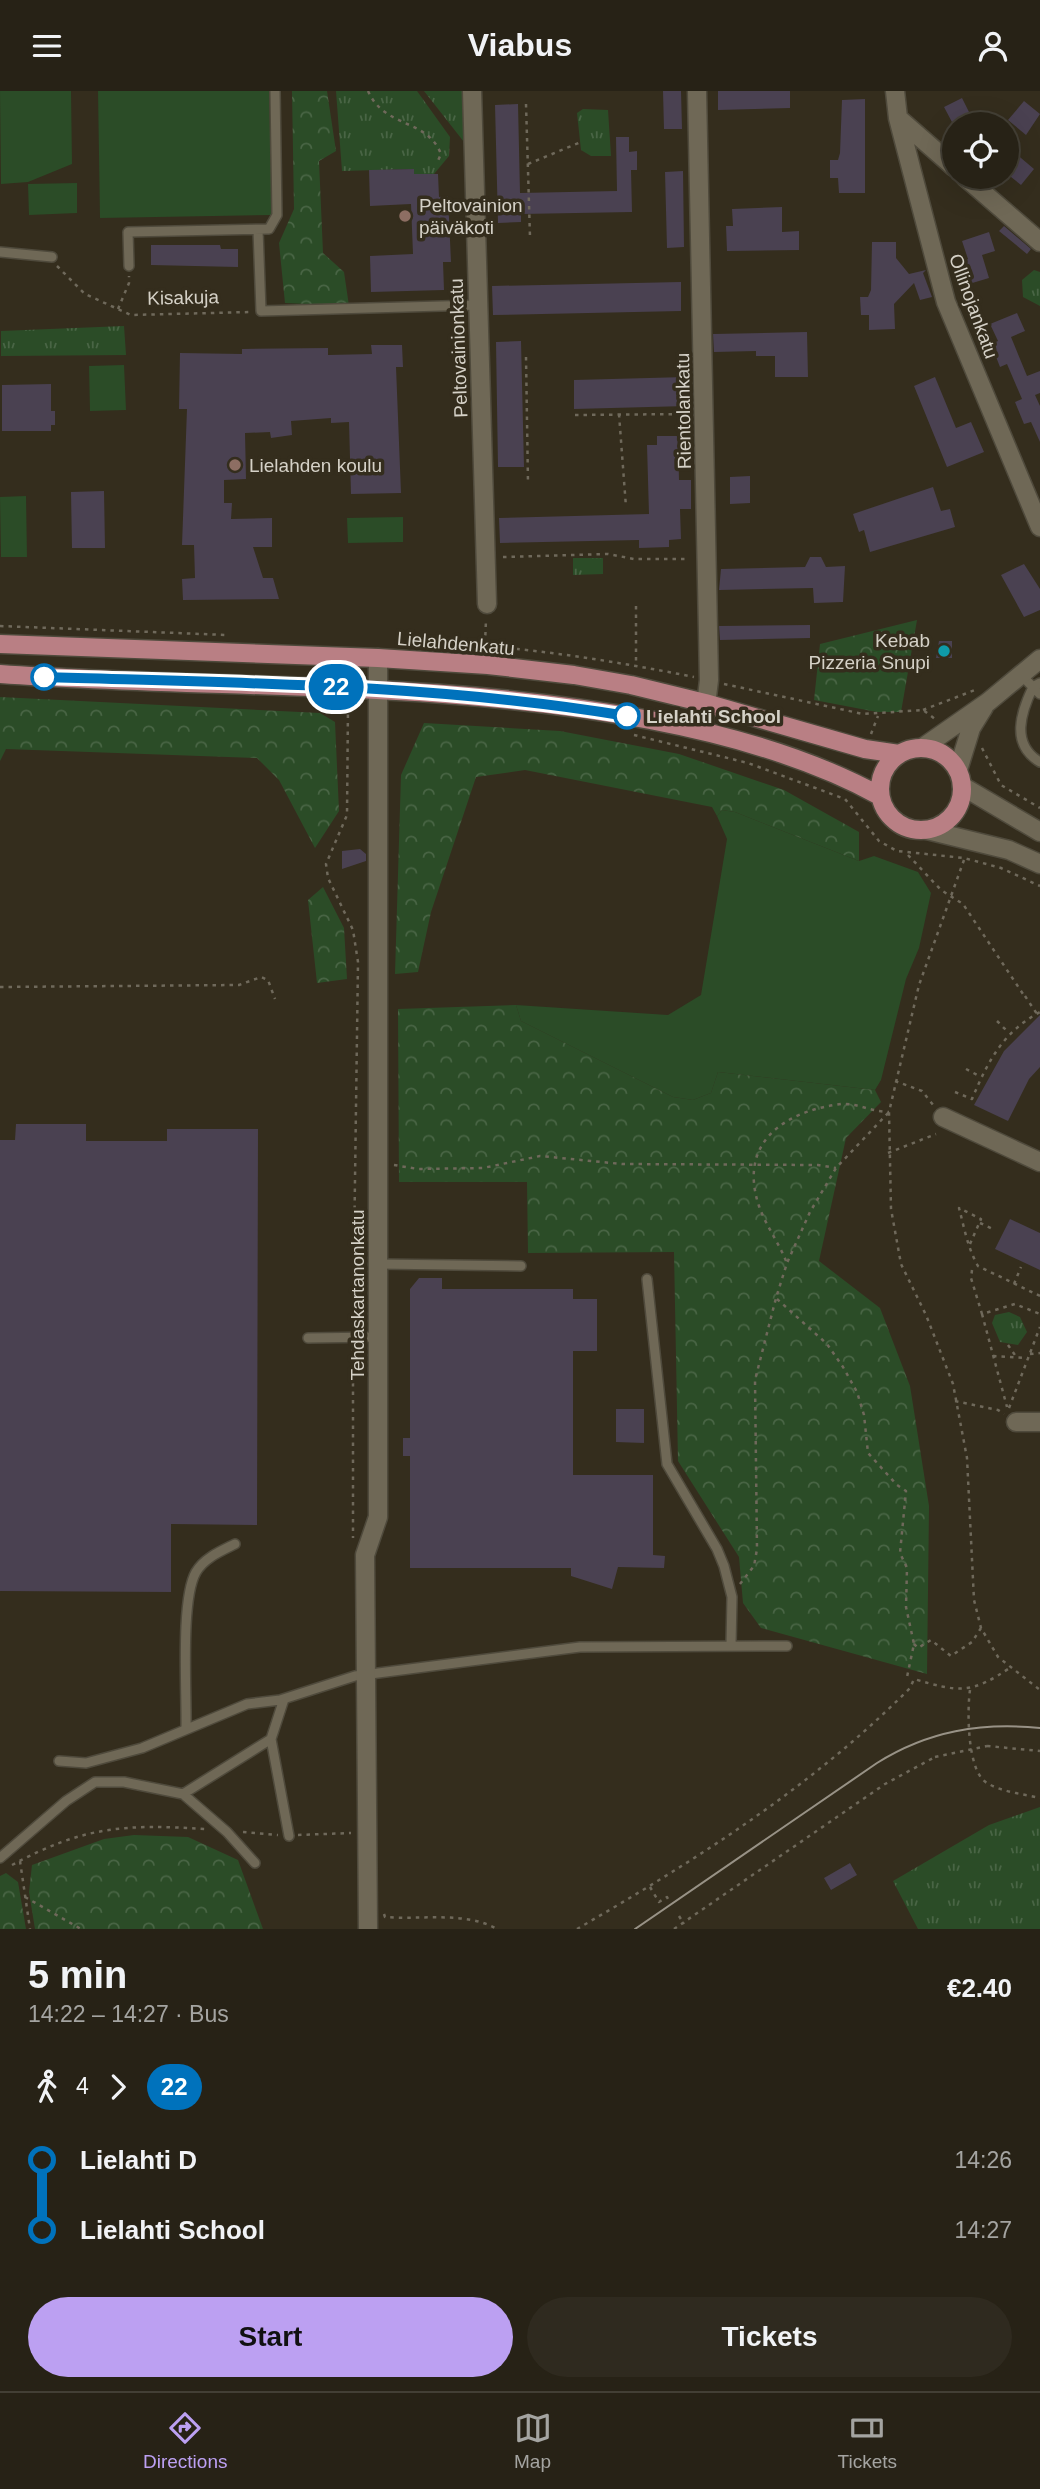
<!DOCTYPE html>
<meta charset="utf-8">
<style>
body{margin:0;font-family:Helvetica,sans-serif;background:#2f2a1f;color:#f1f3f6;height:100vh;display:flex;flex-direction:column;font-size:26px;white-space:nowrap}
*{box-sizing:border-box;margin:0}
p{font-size:23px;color:#a4a4a1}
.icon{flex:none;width:38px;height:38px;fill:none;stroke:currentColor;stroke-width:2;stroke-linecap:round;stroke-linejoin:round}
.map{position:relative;height:1838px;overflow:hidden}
.details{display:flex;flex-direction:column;background:#272216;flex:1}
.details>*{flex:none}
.badge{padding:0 14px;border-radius:23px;font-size:24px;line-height:46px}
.buttons{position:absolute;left:942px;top:21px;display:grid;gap:14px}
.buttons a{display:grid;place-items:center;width:77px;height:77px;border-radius:50%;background:#272216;box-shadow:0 7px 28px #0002,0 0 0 2px #433f35;font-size:35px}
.map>.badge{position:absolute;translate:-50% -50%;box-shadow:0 0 0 4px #fff}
.legs{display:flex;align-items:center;gap:10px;height:77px;padding:0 28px;font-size:23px}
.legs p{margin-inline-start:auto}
.head{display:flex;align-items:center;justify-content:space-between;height:119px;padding:0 28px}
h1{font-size:38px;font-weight:800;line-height:52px}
.action{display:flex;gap:14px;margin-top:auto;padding:14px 28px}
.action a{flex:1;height:80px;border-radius:42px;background:#bca0f2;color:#111;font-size:28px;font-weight:800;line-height:80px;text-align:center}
.action a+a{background:#2f2a1f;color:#f1f3f6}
ul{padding:0 28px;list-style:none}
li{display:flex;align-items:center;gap:24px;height:70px;font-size:26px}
li i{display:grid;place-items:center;width:10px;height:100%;margin:0 9px;background:currentColor}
li i::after{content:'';width:18px;height:18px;margin:-9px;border:5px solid;border-radius:50%;background:#272216}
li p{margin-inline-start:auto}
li:first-child i{background:linear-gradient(#0000 50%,currentColor 0)}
li:last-child i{background:linear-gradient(currentColor 50%,#0000 0)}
header{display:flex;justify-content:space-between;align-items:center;height:91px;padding:0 28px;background:#272216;font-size:32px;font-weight:800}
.tabs{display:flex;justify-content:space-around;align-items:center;height:98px;border-top:2px solid #433f35;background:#272216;font-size:19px;color:#a4a4a1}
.tabs a{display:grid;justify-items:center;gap:4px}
.tabs .current{color:#bca0f2}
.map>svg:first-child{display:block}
.green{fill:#2b4c27}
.forest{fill:url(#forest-crowns)}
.park{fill:url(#park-tufts)}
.building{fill:#4a4151}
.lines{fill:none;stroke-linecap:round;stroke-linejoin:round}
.service-casing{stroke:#4f4a3c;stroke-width:12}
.minor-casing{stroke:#4f4a3c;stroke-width:21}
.secondary-casing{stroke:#4f4a3c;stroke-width:21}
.primary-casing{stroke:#4f4a3c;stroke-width:21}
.path{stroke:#6f695b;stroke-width:2.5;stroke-dasharray:3.5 5;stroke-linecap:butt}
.service{stroke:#6f6856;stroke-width:9}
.minor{stroke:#6f6856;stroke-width:18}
.secondary{stroke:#6f6856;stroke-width:18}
.primary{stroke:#b97f84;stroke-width:18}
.tram{stroke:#989286;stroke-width:2}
.path-bridge{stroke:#6f695b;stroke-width:2.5;stroke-dasharray:3.5 5;stroke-linecap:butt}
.line-1-casing{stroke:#fff;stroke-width:16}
.line-1{stroke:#0072bc;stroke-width:10}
.education-dot{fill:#8d6e63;stroke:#342d1d;stroke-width:2.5}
.culture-dot{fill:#0f9aa8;stroke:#342d1d;stroke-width:2.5}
.stop-1-dot{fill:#fff;stroke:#0072bc;stroke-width:3.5}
.labels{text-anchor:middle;stroke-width:7;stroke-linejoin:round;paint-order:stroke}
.poi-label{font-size:19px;fill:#d5d1c7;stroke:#342d1d;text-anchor:start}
.street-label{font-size:19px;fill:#d5d1c7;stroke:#342d1d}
.stop-label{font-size:19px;font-weight:bold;fill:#d5d1c7;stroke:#342d1d;text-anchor:start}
</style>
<header><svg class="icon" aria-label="menu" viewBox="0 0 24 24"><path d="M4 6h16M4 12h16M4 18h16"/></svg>Viabus<svg class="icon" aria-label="person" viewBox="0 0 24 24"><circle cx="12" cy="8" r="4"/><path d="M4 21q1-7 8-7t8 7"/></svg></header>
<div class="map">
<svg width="1040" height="1838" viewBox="0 0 1040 1838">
<defs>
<pattern id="forest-crowns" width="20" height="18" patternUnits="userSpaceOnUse" patternTransform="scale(1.75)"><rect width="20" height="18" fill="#2b4c27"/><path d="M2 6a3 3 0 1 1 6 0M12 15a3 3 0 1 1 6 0" fill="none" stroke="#496545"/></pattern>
<pattern id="park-tufts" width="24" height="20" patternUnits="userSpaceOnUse" patternTransform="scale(1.75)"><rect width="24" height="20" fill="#2b4c27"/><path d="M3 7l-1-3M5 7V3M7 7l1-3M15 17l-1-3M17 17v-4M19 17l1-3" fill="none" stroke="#496545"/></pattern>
</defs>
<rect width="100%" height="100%" fill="#342d1d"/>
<!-- green -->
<path class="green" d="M0,0h71l1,73 -44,18 -27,2z
M98,0h171l3,124 -172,3z
M77,92v30l-48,2 -1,-31z
M124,274l2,45 -36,1 -1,-45z
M26,405l1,61h-26l-1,-60z
M403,426v25l-55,1 -1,-25z
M722,719l13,2 124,49 15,-5 44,16 13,21 -12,55 -13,31 -25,101 -6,10 -157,-18 -7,21 -18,7 -20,-3 -152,-76 -5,-16 152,10 33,-20 26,-156 -10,-23z"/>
<!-- forest -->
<path class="forest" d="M292,0h35l9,60 -17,10 4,92 21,19 5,34 -64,-3 -6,-60 15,-34z
M917,529l-16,92h-24l-63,-12 6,-56z
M0,606l320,16 15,9 4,89 -24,37 -36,-68 -22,-22 -251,-9 -6,12z
M424,632l136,8 119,23 105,36 75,42v29l-124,-49 -13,-2 -5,6 -5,-9 -187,-37 -49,7 -45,135 -13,60 -23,2 6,-199z
M323,796l21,41 3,51 -30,4 -9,-83z
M516,914l5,16 152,76 20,3 18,-7 7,-21 157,18 6,12 -35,36 -27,123 61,47 30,78 19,120 -2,168 -166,-46 -18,-25 -4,-46 -61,-96 -4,-209 -146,1 -1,-71h-128l-1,-173z
M134,1744l54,2 50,23 25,69h-228l-6,-37 3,-27 72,-26z
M6,1782l12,9 8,47h-26v-53z"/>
<!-- park -->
<path class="park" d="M336,0h81l33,46 -1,19 -15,18h-20v-5l-72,2z
M424,0h39l1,51z
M583,18l25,1 3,46h-20l-10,-6 -4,-37z
M1034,179l6,2v34l-17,-9 -1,-17z
M124,235l2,29 -125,1v-25z
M573,467h30v16l-30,1z
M1009,1221l11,5 7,15 -9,13 -18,-3 -8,-19 3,-8z
M1040,1716v122h-122l-25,-48 96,-56z"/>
<!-- building -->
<path class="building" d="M663,0h18l1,38h-18z
M718,0h72v17l-72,2z
M962,7l13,26h-22l-9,-17z
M865,8v94h-26l-1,-15h-8v-18h8l2,-7 2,-53z
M1024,10l16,13 -14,21 -18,-15z
M518,13l2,89 97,-2 -1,-54h13v15l8,-1v19h-6l1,42 -111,2v8l-23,1 -3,-118z
M1014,61l20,17 -13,16 -15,-12v-12z
M414,78v5h24l1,23 9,-1 3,66h-8l1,28 -73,2 -1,-36 43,-2 -2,-50 -41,2 -1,-36z
M683,80l1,76 -17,1 -2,-76z
M782,116v25l17,-1v19l-72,1 -1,-25h7l-1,-17z
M1004,135l27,23 -4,5 -28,-23z
M989,141l6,19 -13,4 7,23 -20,6 -8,-23 7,-2 -6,-18z
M872,151h24v16l13,16 17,-4 -3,3 9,24 -12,3 -6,-17 -20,21 1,25 -26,1v-15h-8l-1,-18h8l3,-7z
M151,154h69l1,4h17v18l-87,-2z
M681,191v29l-188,4 -1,-29z
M1017,222l8,18 -14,6 16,39 13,-5v22l-5,2 5,11v36l-9,-20 -7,2 -9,-22 7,-3 -15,-35 -7,3 -9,-23 7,-3 -8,-17z
M807,241l1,45h-33v-21h-19v-5l-42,1 -1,-18z
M521,250l3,126h-26l-2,-125z
M371,254h31l1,22h-7l5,126 -50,1 -2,-72 -18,1v-5l-40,3 1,14 -21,3 -1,-6 -25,1 1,46 -22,1v23h8l-1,16 41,-1v29h-19l10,31h10l6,21 -96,1 -1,-21 13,-1 -1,-33h-12l5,-136h-8l1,-56 62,1v-5l86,-1v7l44,-1z
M686,286l1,29 -113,3v-29z
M935,286l21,51 15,-6 13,30 -37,15 -33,-81z
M51,293v27h4v14h-4v6h-49v-46z
M657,345h21l1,44h12v29h-11l1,30 -12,1v7l-30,1v-8l-139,3 -1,-25 150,-4 -2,-69h10z
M750,385v27l-20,1v-27z
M933,396l8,24 9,-2 5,18 -85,25 -6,-22 -5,2 -6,-18z
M104,400l1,57h-33l-1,-56z
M810,466h11l5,10 19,-1 -2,36 -29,1 -1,-15 -94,2 2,-21 84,-2z
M1024,473l16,25v21l-16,7 -23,-42z
M810,534v13l-90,2 -1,-14z
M939,550h13v17h-16z
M360,758l6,5v7l-24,8v-18z
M1040,924v52l-11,12 -21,42 -34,-16 30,-54z
M16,1033h70v17h81v-12h91l-1,396 -86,-1v68l-171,-1v-451h15z
M1010,1128l30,14v37l-45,-21z
M419,1187h23v11h131v10h24v52h-24v124h80v80l12,1 -1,12 -46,-1 -6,22 -41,-13v-8h-161v-112h-7v-18h7v-149z
M616,1318h28v34l-28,-1z
M850,1772l7,12 -26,15 -7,-12z"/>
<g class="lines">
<!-- service casing -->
<g class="service-casing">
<path id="service" d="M258,139l3,81 217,-6
M0,161l52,5
M129,175l-1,-34 141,-3 8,-14 -2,-124
M1021,584l12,12c-12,25 -23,57 7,75
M1040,592l-7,4 7,7
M378,1173l143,2
M647,1188l20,185 50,85 7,17 8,31 -1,48
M308,1247l70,-1
M284,1608l-13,40 18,97
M186,1638c1,-35 -6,-129 10,-157 8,-14 25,-21 39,-28
M59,1670l27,2 56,-15 105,-44 33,-4 75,-24 225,-29 207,-1
M183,1703l88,-55
M0,1767l66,-57 29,-19h29l59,12 44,38 28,31"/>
</g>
<!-- minor casing -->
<g class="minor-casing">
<path id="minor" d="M472,0l15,513
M697,0l12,589 -6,50
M895,0l3,27 48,184 94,225
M898,27l56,49
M965,86l75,65
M943,1026l97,45
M1016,1331h24
M368,1838l-3,-374 13,-38v-859"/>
</g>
<!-- secondary casing -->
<g class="secondary-casing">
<path id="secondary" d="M922,657l66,-46 52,-43
M958,679l13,-42 13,-21
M962,695l78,46
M927,739l82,20 31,14"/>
</g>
<!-- primary casing -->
<g class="primary-casing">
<path id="primary" d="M0,553l378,14 110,7 86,10 57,10 74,18 160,46 34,5
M0,583c217,16 435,5 650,46 79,15 159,37 230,76
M880 698a41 41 0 1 1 82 0a41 41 0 1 1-82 0Z"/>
</g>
<!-- path -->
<path class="path" d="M368,0c17,38 59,27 73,63l-4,9
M526,13l4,133
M528,73l53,-22
M57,175l28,28 46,21 120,-3
M118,218l11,-26v-7
M526,266l2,126
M619,323l7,93
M575,324l111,-1
M503,466l105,-3 26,5h55
M636,515v59
M0,535l227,9
M423,552c91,2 181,16 271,34
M485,553l1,-24
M724,593l139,30 60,-4 12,9
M348,615l-1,109 -21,49 2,14 25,52 5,32 -5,363
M923,619l52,-20
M871,643l7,-18
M634,644l114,28 97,36 34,42 18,10 67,7 37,10 39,18
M982,657l19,37 39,23
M908,764l33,35 22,14 62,93
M964,769l-45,125 -30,127 2,97 10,55 25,51 27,69 14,74 7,142 7,28 17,29 42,33
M0,896l239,-2 22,-8 7,3 7,19
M1025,905l12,18
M997,930l12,12
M966,978l15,8
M895,990l27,10 12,15
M955,1001l17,7c16,-38 31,-67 68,-87
M888,1062l48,-19
M394,1074l24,4 65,-1 57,-12 82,8 196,1 18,3
M980,1132l15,7
M970,1153l11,-25 -22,-11c5,19 9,41 19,58l62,30
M786,1170c-8,-20 -22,-38 -28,-58 -19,-62 28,-92 83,-99 16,-1 31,8 48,8
M972,1179l-1,8 11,36 33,-10 25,10
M1014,1193l7,-17
M777,1208l50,45 16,23 14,25 7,23 4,38 29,32 9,6 -6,62 7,15 -1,39 8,37 -7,33
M982,1223l25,93
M1008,1254l9,13
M353,1258v189
M1030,1263l10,-1
M993,1265l35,2
M955,1310l43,9 6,4
M1009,1317l31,-81
M740,1493l14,-18 3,-17 -2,-169 21,-82 11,-35 23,-51 26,-44 53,-56
M914,1553l4,4 13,-8 20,16 21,-14 9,-14
M970,1599c-3,20 -3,82 17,93 15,9 36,11 53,15
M987,1655l53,5
M243,1741l35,3
M298,1744l53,-2
M20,1770l10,68
M12,1774c72,-39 113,-41 193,-36
M650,1796l9,15 8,-5 2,4
M25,1806l56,32
M384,1823l1,3c35,3 81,-6 112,12
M679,1825l5,8
M577,1838c119,-69 236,-143 333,-241l4,-9c45,13 56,16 97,-12
M674,1838l211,-145 50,-27"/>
<!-- service -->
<use href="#service" class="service"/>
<!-- minor -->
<use href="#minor" class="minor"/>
<!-- secondary -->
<use href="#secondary" class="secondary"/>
<!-- primary -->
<use href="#primary" class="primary"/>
<!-- tram -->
<path class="tram" d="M635,1838l242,-166c51,-32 104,-41 163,-35"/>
<!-- path-bridge -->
<path class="path-bridge" d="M935,1666l52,-11"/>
</g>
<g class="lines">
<!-- line-1 casing -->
<g class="line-1-casing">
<path id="line-1" d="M44,586c195,6 390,7 583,39"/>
</g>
<!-- line-1 -->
<use href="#line-1" class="line-1"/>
</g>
<!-- markers -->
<g class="education-dot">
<circle cx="405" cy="125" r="7"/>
<circle cx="235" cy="374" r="7"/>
</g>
<circle class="culture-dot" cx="944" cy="560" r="7"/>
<g class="stop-1-dot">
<circle cx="44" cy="586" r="12"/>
<circle cx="627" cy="625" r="12"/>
</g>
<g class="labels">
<!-- poi labels -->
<g class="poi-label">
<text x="419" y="121">Peltovainion<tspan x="419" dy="22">päiväkoti</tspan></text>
<text x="249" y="381">Lielahden koulu</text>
<text x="930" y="556" text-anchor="end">Kebab<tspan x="930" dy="22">Pizzeria Snupi</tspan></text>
</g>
<!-- street labels -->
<g class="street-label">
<text transform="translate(183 206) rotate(-1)" y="7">Kisakuja</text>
<text transform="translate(974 215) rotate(70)" y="7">Ollinojankatu</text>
<text transform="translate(458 257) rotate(-92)" y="7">Peltovainionkatu</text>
<text transform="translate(683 320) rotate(-91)" y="7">Rientolankatu</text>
<text transform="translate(456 552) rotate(5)" y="7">Lielahdenkatu</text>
<text transform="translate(357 1204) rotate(-90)" y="7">Tehdaskartanonkatu</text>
</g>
<!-- stop labels -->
<g class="stop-label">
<text x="646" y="632">Lielahti School</text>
</g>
</g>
</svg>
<div class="buttons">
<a><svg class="icon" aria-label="locate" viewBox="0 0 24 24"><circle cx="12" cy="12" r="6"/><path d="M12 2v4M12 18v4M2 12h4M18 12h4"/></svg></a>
</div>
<b class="badge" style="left:336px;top:596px;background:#0072bc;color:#fff">22</b>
</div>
<section class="details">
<div class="head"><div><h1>5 min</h1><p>14:22 – 14:27 · Bus</p></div><b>€2.40</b></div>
<div class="legs"><svg class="icon" aria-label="walk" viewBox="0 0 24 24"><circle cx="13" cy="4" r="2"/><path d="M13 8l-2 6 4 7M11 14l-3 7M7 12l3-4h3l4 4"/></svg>4<svg class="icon" aria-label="forward" viewBox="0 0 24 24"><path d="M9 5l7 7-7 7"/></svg><b class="badge" style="background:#0072bc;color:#fff">22</b></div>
<ul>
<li><i style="color:#0072bc"></i><b>Lielahti D</b><p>14:26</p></li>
<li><i style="color:#0072bc"></i><b>Lielahti School</b><p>14:27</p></li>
</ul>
<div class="action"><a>Start</a><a>Tickets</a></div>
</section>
<nav class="tabs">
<a class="current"><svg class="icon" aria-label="directions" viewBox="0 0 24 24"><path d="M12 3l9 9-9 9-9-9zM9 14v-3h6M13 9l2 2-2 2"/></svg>Directions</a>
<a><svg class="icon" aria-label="map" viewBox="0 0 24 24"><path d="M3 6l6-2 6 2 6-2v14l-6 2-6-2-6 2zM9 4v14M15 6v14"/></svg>Map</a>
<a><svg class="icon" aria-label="tickets" viewBox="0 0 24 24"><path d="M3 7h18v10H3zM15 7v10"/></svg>Tickets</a>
</nav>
